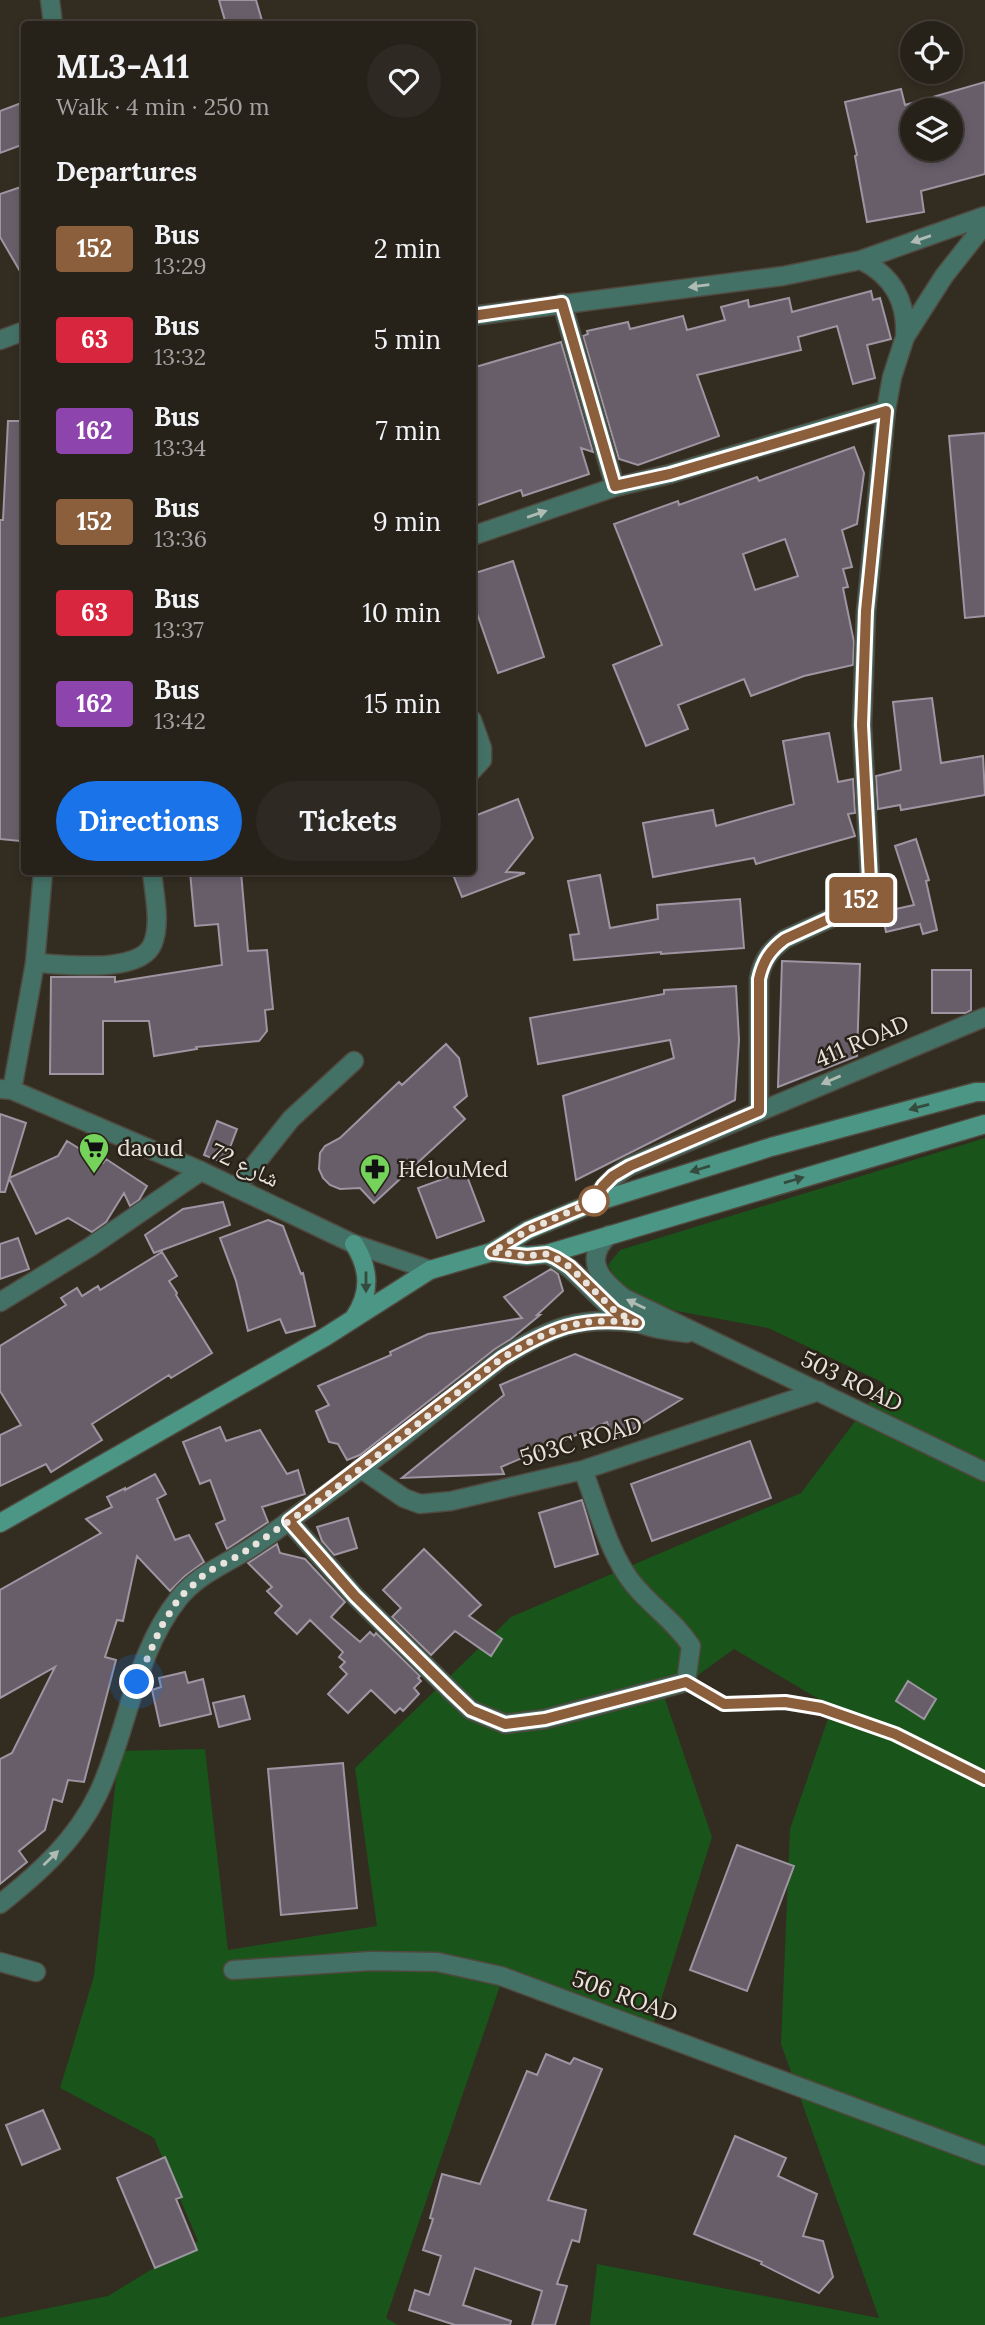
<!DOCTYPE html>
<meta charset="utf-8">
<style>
body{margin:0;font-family:Lora,"Noto Naskh Arabic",serif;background:#2e2922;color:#f1f3f6;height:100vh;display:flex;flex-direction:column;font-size:26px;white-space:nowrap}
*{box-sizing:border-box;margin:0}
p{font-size:23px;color:#a4a3a2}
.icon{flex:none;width:38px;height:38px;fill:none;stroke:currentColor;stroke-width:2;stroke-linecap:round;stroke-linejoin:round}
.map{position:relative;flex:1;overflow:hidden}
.drawer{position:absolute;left:21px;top:21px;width:455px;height:854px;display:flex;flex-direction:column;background:#262119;border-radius:7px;box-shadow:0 4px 10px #0003,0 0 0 2px #423e38}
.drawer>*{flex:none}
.badge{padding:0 14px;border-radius:5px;font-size:24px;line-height:46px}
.tools{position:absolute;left:900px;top:21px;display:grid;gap:14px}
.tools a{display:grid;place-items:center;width:63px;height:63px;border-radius:50%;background:#262119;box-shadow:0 4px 10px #0003,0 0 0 2px #423e38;font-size:35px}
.you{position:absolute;width:35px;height:35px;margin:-18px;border:5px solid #fff;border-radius:50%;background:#1a73e8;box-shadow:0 0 0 10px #1a73e833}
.map>.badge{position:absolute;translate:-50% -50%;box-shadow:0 0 0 4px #fff}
h2{padding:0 35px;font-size:26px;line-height:63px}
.round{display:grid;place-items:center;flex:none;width:74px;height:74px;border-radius:37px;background:#2e2922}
.head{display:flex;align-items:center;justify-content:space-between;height:119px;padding:0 35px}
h1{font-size:33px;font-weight:800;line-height:52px}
.cta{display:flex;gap:14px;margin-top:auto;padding:14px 35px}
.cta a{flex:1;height:80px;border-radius:42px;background:#1a73e8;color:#fff;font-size:28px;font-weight:800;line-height:80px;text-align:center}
.cta a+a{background:#2e2922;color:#f1f3f6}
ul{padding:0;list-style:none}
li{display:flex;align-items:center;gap:21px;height:91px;padding:0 35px}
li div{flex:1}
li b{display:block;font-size:26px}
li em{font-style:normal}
li .badge{min-width:77px;font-weight:700;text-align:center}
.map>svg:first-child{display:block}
.green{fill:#19541a}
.building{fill:#675e6a;stroke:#9e95a2;stroke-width:2;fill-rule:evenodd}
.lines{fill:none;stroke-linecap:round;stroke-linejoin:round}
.service-casing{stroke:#50493f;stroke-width:16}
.minor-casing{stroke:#50493f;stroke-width:21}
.tertiary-casing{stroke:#50493f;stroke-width:21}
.secondary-casing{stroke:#50493f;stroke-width:21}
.service{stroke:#447166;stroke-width:12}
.minor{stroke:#447166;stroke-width:18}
.tertiary{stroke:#447166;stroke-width:18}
.secondary{stroke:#4c9685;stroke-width:18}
.oneway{fill:#afbbb3}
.oneway2{fill:#354b3e}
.line-casing{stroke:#fff;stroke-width:16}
.line{stroke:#8b5e3c;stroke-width:10}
.walk{stroke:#e8e3dc;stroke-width:7;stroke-dasharray:0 12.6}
.stop-dot{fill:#fff;stroke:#8b5e3c;stroke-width:3.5}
.labels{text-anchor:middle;stroke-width:5;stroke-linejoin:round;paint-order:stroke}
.street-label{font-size:23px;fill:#e8e3dc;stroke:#292218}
.poi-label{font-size:23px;fill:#e8e3dc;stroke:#292218;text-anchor:start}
</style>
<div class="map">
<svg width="985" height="2325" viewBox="0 0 985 2325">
<rect width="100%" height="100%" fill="#332c21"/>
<!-- green -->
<path class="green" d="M985,1138v1187h-395l7,-61 282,54 -98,-274 9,-215 42,-122 -98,-58 -69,50 47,138 -64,204 -146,-61 -116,338 12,7h-398v-7l108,-22 90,-55 -44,-103 -94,-50 34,-112 25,-225 86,-2 23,201 149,-24 -22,-158 156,-151 290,-124 83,-110 -116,-55 -91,-17 -24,-9 -34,-18 -11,-19 12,-15z"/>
<!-- building -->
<path class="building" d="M219,0h37l7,24h-37z
M985,82v92l-64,17 3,21 -57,10 -12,-66 2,-1 -12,-53 56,-13 4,16zM912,110h38v39h-38z
M24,102v42l-24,9v-42z
M24,186v92l-24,-41v-43z
M871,291l2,9 7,-2 11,41 -24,6 8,33 -22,6 -16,-58 -39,11 3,13 -104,25 22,61 -81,29 -19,-6 -36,-123 5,-2 -1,-3 41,-9 2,7 53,-13 4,14 38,-10 -4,-13 27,-7 1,7 40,-9 3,14z
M561,342l32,110 -12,-4 8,26 -66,22 -2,-6 -49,17v-139z
M8,421h16v377l-4,43 -20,-2v-319h3z
M985,433v183l-20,2 -16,-182z
M854,447l10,26 -7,51 -15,6 10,37 -9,2 5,18 -5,1 11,54 -1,23 -49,11 -53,20 -7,-17 -66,26 10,24 -42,17 -33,-81 49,-20 -48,-121 64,-23 1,4 78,-28 2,4zM785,539l13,37 -43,14 -12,-36z
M513,561l31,96 -46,16 -26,-74v-25z
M932,698l9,65 42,-7 2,39 -84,15 -1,-5 -22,4 -2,-33 25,-6 -8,-68z
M829,733l9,49 15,-3 2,34 -7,1 7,22 -99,28 -2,-6 -101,19 -10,-54 70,-13 3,16 78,-22 -11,-63z
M518,799l15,39 -27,34 19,1 -63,24 -10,-25h20v-55z
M916,839l13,41 -3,1 11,49 -14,4 -3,-10 -34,8 -4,-20 32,-7 -19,-59z
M190,872h51l7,79 19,-1 6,59 -8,1 2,21 -8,10 -63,6 1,2 -43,7 -5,-35h-46v53h-53l1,-97h64v5l107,-17 -4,-41 -23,2z
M600,875l10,53 48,-9 -1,-14 83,-6 4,49 -83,6v-2l-87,8 -4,-25 9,-1 -11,-53z
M782,961l78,3 -3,92 -79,31z
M932,970h39v40l-5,3h-34z
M736,986l3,54 -4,60 -159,80 -13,-84 111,-38 -4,-18 -132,24 -8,-46 134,-24v-4z
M446,1044l13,14 8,38 -13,11 11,12 -91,84 -14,-15 -20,1 -10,-4 -7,-7 -4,-9 1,-16 5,-7 15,-8 59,-56 3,3z
M0,1114l26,9 -21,69h-5z
M217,1121l20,8 -13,34 -20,-8z
M67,1141l36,22 3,-4 41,27 -8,14 -9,6 -6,-13 -18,29 -14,10 -24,-14 -32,16 -27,-56 49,-22z
M465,1171l19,50 -47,17 -19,-50z
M223,1202l7,23 -76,28 -9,-18 38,-26z
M268,1220l15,6 18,48 2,-1 12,53 -29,7 -6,-14 -32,12 -12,-50 -16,-43z
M18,1238l11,31 -29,10v-35z
M162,1252l15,24 -8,5 8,12 -1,2 36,58 -41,25 -2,-3 -77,49 10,16 -51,32 -5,-8 -46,22v-51l21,-10 -21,-34v-45l66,-41 -5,-7 16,-10 5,8 16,-10 2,4z
M551,1269l7,5 5,17 -26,24h3l-29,24 -16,10 -135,106 -13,5 -9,-16 -9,-2 -13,-31 13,-6 -11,-19 73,-31 -1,-3 38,-18 94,-16 -18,-21z
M575,1354l107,45 -68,42 -7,-19 -106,45 3,7 -102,4 102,-83 -4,-10z
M220,1427l6,14 34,-11 27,44 11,-4 7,24 -43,13 6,15 -41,27 -11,-25 9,-4 -15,-40 -10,4 -17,-42z
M750,1441l21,57 -119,43 -21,-57z
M155,1474l11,20 -9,5 18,41 14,-5 15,27 -19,14 -15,15 -33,-35 -14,65 -6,-1 -12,37 11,3 -32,122 -16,-2 -6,22 -9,-3 -8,31 -26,21 8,11 -27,22v-125l12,-6 43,-86 -55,31v-108l101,-57 -15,-14 26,-12 -5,-10 18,-9v2z
M582,1500l16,54 -43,13 -16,-54z
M348,1518l9,30 -23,7 -12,-14 -5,-14z
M277,1544l3,9 25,6 40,43 -14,15 29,25 10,-10 4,4 2,-3 44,43 -2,2 3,3 -7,7 5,6 -16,17 -3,-3 -5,5 -24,-23 -23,23 -20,-19 19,-20 -7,-7 5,-5 -6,-5 4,-5 -33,-32 -13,14 -22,-21 7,-7 -15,-15 5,-4 -24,-24z
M424,1549l57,56 -12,11 33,23 -11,17 -36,-25 -24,24 -39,-38 9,-9 -18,-18z
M185,1672l3,11 15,-4 8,35 -51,12 -8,-36 9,-3 -2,-9z
M908,1681l28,18 -12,20 -28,-18z
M244,1696l6,23 -31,8 -6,-24z
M343,1763l14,145 -76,7 -13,-146z
M737,1845l57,21 -47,125 -57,-21z
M546,2054l24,10 4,-6 28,11 -54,131 38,10 -7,32 -7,-2 -15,44 10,2 -12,39h-23l10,-34 -67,-23 -12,37 48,16 -1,4h-55l-46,-15 6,-20 14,5 12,-39 -18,-6 10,-31 -3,-1 12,-44 38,10 47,-113 10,4z
M43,2110l17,39 -38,16 -16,-40z
M735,2136l51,22 -8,18 39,18 -14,42 20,5 10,36 -14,16 -58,-29 1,-2 -68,-28z
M165,2157l17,40 -6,2 21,51 -42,18 -38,-90z"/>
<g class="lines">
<!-- service casing -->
<g class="service-casing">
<path id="service" d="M686,1682l38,22 61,-2 36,6 74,26 90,45"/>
</g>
<!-- minor casing -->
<g class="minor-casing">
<path id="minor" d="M861,260c32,16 46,41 44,77
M562,303l53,184
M472,316l311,-40 78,-16 124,-44
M0,340l24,-9
M472,536l143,-49 55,-13 216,-64
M472,720l10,28v12l-10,11
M35,963c29,1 106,12 118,-20 8,-21 1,-50 -1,-71
M759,1111v-132c3,-18 11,-29 26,-40l68,-31 7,-8 10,-20 -8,-155 4,-113 20,-202 6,-33 13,-40 39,-61 41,-52
M236,1188l55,-69 63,-58
M593,1203c10,-17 20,-27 37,-37l355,-149
M0,1302l90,-55 111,-76
M360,1468l44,30 16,6 31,-3 132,-31 236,-79
M289,1521l66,75 97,96 19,18 34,14 40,-5 141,-37 5,-36c-18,-28 -47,-44 -65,-72 -20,-31 -30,-71 -43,-104
M0,1962l36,10
M233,1970l138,-9 66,1 64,14 484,180"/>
</g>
<!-- tertiary casing -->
<g class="tertiary-casing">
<path id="tertiary" d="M50,0l3,24
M0,1089l12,1 189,81 153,73 76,26
M12,1090l23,-127 8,-91
M609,1235c-27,25 -8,45 15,63l361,174
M547,1254c28,12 43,38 67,56 21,16 47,20 73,23
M0,1904c39,-31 76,-64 98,-110 30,-63 36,-140 81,-196 16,-20 38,-30 60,-43 23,-13 44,-30 65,-45 69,-47 133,-101 198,-152 49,-31 76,-42 135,-35"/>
</g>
<!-- secondary casing -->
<g class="secondary-casing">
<path id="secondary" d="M354,1244c16,25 17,49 0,74
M492,1252l35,4 20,-2 438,-130
M0,1523l325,-186 105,-67 62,-18 36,-22 65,-27 178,-56 205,-55h9"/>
</g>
<!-- service -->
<use href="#service" class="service"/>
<!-- minor -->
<use href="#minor" class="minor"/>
<!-- tertiary -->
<use href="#tertiary" class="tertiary"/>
<!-- secondary -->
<use href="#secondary" class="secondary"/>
</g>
<!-- one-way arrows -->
<defs><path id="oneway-solid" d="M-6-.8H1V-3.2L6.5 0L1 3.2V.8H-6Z" transform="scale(1.75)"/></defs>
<g class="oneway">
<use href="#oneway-solid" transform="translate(921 239) rotate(161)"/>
<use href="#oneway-solid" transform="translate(699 286) rotate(173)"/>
<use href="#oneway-solid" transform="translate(537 514) rotate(-19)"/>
<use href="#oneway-solid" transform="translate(831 1080) rotate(157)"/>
<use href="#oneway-solid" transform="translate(636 1304) rotate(-154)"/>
<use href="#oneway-solid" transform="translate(51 1858) rotate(-44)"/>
</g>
<g class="oneway2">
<use href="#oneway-solid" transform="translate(919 1107) rotate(165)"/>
<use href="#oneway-solid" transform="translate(700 1169) rotate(163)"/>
<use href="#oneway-solid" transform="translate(794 1180) rotate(-16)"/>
<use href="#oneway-solid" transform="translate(366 1282) rotate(90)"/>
</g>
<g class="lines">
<!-- line casing -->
<g class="line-casing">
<path id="line" d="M472,316l90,-13 53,183 55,-12 216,-63 -20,200 -4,114 8,155 -10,20 -7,8 -68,31c-15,11 -22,22 -26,40v132l-129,55 -17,10 -10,10 -10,17 -65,27 -36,22 35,4 20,-2 9,4 14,9 45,44 22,12c-58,-7 -86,5 -135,35l-213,163 66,75 97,96 19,18 34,14 40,-5 141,-37 38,22 61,-2 36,6 74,26 90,45"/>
</g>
<!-- line -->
<use href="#line" class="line"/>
<!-- walk -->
<path class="walk" d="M137,1682l24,-55 18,-29 28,-26 33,-17 84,-58 178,-139c49,-30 77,-42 135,-35l-22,-12 -45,-44 -14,-9 -9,-4 -20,2 -35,-4 36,-22 66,-29"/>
</g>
<!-- icons -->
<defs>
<g id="supermarket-pin" transform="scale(1.575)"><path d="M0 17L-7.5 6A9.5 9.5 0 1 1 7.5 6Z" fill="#75d25b" stroke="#292218"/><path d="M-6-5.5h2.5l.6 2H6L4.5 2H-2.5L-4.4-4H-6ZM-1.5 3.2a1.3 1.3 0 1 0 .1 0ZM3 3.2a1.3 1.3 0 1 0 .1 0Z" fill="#111"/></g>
<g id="pharmacy-pin" transform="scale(1.575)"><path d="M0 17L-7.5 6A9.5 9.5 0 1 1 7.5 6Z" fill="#75d25b" stroke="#292218"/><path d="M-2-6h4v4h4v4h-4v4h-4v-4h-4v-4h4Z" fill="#111"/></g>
</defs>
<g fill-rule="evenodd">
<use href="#supermarket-pin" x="94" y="1148"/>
<use href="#pharmacy-pin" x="375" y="1169"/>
</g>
<!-- markers -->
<circle class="stop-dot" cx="594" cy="1201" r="14"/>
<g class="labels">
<!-- street labels -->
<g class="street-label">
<text transform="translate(862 1041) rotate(-23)" y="8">411 ROAD</text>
<text transform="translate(245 1165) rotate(25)" y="8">شارع 72</text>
<text transform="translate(852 1381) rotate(26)" y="8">503 ROAD</text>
<text transform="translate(581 1441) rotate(-16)" y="8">503C ROAD</text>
<text transform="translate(625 1996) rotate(20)" y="8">506 ROAD</text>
</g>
<!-- poi labels -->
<g class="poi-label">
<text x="117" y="1156">daoud</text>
<text x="398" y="1177">HelouMed</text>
</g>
</g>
</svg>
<div class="tools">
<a><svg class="icon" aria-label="locate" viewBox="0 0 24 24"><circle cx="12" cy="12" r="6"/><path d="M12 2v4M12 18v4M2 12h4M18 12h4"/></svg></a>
<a><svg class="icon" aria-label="layers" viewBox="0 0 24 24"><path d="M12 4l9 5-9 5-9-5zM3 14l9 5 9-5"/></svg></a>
</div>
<div class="you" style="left:137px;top:1682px"></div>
<b class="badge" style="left:861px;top:900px;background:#8b5e3c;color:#fff">152</b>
<section class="drawer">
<div class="head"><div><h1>ML3-A11</h1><p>Walk · 4 min · 250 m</p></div><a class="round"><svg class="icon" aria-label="heart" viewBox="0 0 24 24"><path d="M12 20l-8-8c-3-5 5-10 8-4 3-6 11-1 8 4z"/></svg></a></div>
<h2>Departures</h2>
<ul>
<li><span class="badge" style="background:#8b5e3c;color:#fff">152</span><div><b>Bus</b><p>13:29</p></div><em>2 min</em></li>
<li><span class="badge" style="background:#d7263d;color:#fff">63</span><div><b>Bus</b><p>13:32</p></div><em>5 min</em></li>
<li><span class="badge" style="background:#8e44ad;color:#fff">162</span><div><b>Bus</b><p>13:34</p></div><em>7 min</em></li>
<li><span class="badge" style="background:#8b5e3c;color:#fff">152</span><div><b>Bus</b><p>13:36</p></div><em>9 min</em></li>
<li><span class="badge" style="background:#d7263d;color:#fff">63</span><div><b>Bus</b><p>13:37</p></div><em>10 min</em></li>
<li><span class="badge" style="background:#8e44ad;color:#fff">162</span><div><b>Bus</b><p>13:42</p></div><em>15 min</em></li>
</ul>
<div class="cta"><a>Directions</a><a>Tickets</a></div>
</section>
</div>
